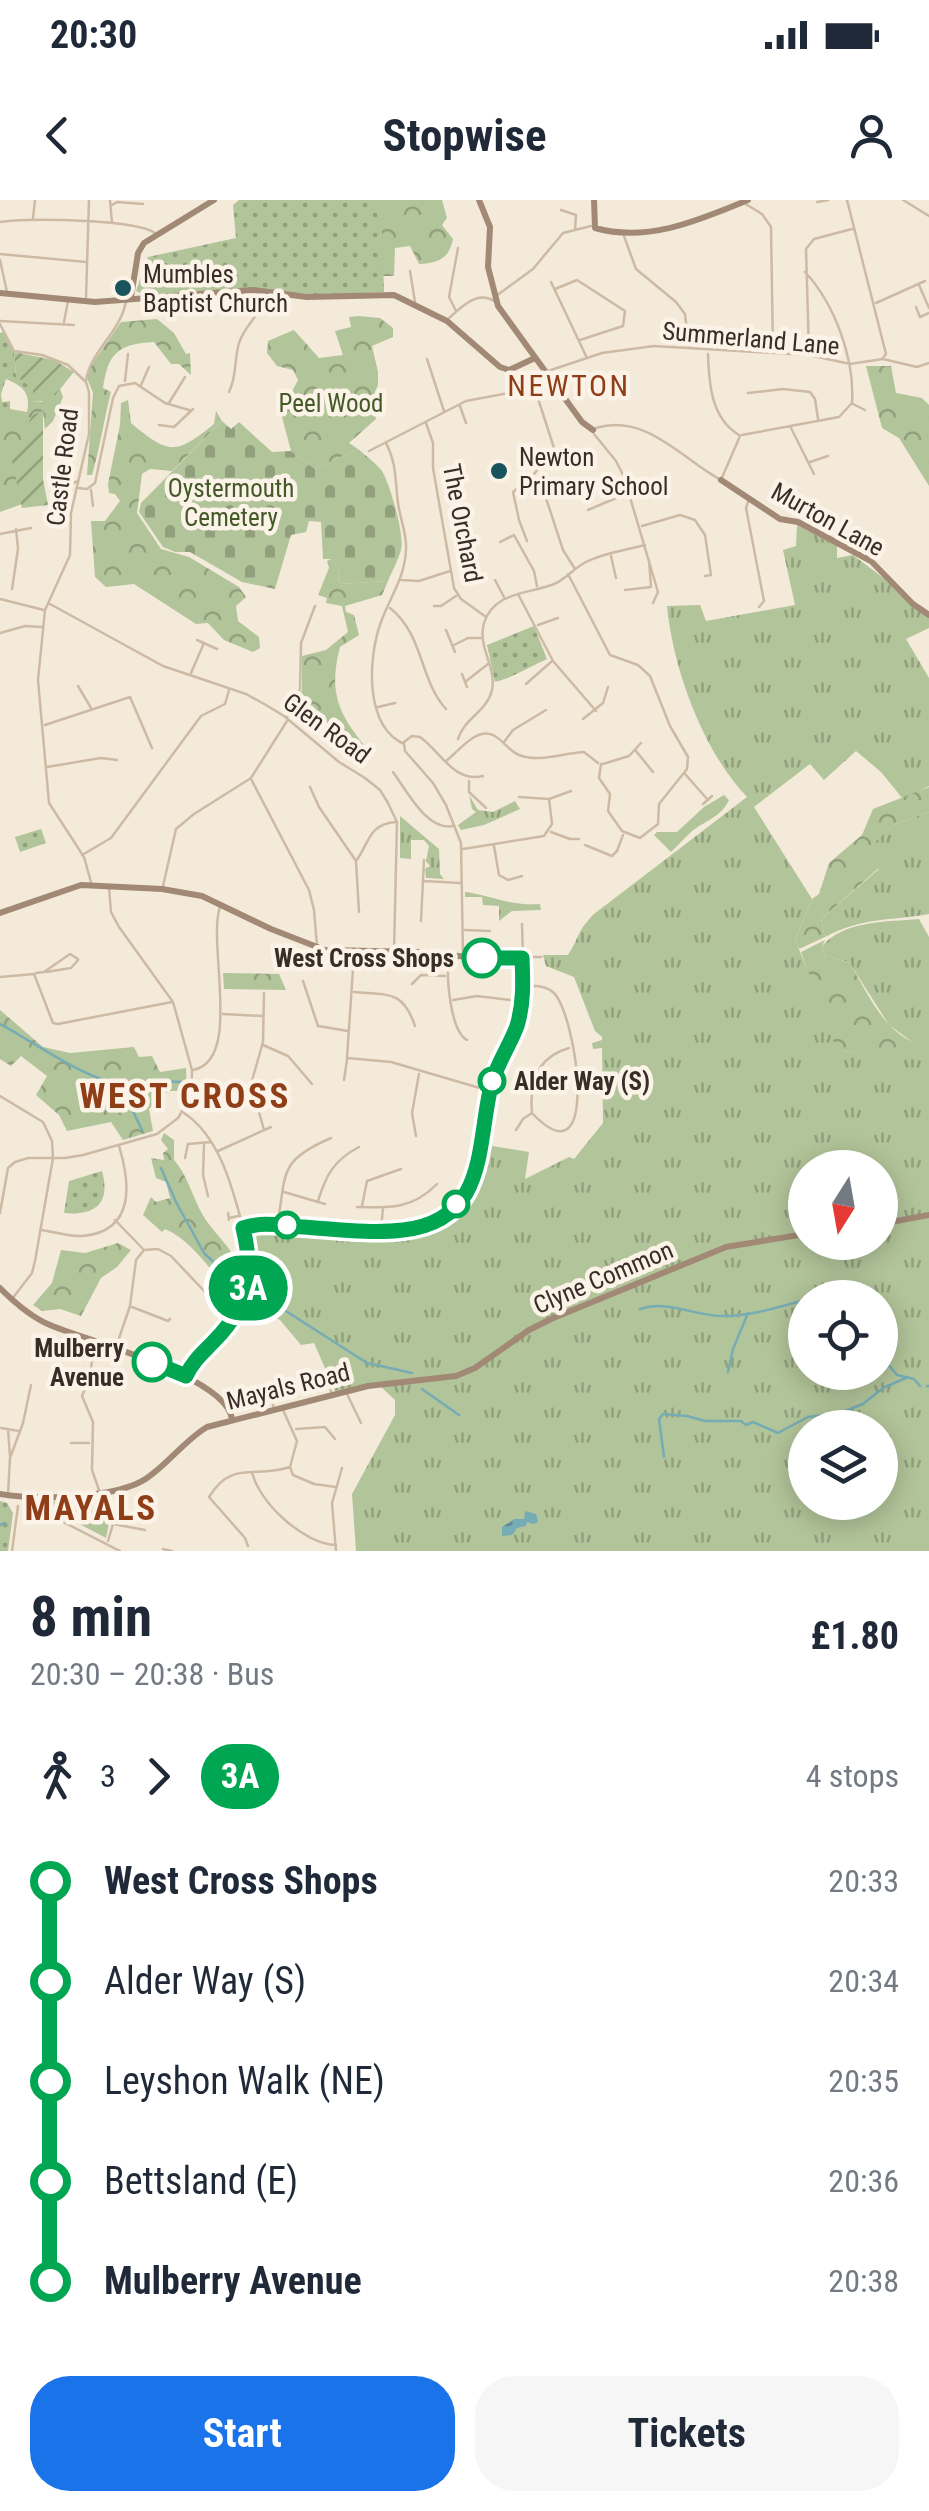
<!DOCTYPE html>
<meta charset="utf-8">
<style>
body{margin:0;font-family:"Roboto Condensed",sans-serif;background:#f6f6f7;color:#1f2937;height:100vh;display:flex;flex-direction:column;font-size:38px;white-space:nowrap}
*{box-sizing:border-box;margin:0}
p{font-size:32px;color:#747a83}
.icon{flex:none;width:55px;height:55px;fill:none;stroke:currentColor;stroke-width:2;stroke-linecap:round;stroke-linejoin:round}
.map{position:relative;height:1351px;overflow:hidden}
.panel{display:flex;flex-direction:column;background:#fff;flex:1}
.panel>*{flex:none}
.badge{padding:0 20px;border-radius:32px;font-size:35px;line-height:65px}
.needle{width:65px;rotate:191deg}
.tools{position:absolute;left:788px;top:950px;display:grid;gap:20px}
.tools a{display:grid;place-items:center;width:110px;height:110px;border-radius:50%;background:#fff;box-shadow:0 5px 25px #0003;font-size:50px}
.map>.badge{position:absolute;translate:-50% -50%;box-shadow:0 0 0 5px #fff}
.legs{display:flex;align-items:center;gap:15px;height:110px;padding:0 30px;font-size:32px}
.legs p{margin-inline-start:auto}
.overview{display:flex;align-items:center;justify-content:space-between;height:170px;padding:0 30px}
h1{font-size:55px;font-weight:700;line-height:75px}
.button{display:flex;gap:20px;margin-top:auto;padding:20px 30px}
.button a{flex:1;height:115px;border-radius:40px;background:#1a73e8;color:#fff;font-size:40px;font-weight:700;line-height:115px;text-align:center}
.button a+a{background:#f6f6f7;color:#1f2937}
ul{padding:0 30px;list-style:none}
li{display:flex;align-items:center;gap:35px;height:100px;font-size:38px}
li i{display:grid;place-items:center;width:15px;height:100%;margin:0 12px;background:currentColor}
li i::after{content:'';width:25px;height:25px;margin:-12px;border:8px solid;border-radius:50%;background:#fff}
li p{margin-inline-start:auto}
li:first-child i{background:linear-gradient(#0000 50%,currentColor 0)}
li:last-child i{background:linear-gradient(currentColor 50%,#0000 0)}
.status{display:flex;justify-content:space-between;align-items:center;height:70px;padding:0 50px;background:#fff;direction:ltr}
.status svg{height:28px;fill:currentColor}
header{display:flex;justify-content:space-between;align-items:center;height:130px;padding:0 30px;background:#fff;font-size:45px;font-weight:700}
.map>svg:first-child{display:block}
.grass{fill:url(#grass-tufts);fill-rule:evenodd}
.forest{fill:url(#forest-crowns)}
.cemetery{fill:url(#cemetery-stones)}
.park{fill:url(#park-dots);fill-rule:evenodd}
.garden{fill:url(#garden-furrows)}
.water{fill:url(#water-ripples)}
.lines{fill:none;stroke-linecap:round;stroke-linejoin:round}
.stream{stroke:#76acb4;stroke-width:2.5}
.street{stroke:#cdbaa5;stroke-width:2.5}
.secondary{stroke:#a18976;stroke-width:6}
.line-1-casing{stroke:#fff;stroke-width:22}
.line-1{stroke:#00a651;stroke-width:15}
.poi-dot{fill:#18545e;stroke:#fbf3e7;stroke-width:4}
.stop-1-dot{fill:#fff;stroke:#00a651;stroke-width:5}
.labels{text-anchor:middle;stroke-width:9;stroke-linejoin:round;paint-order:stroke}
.poi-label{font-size:25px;fill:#382e27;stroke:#fbf3e7;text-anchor:start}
.street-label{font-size:25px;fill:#382e27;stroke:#fbf3e7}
.park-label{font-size:25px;fill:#435928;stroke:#fbf3e7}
.stop-label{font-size:25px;font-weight:bold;fill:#382e27;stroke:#fbf3e7;text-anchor:end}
.quarter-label{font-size:30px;letter-spacing:2.5px;fill:#8f3e18;stroke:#fbf3e7}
.district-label{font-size:35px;font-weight:bold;letter-spacing:2.5px;fill:#8f3e18;stroke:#fbf3e7}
</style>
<div class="status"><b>20:30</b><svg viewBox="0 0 49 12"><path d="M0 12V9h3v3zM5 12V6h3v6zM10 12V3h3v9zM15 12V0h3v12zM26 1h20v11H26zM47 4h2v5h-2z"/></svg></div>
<header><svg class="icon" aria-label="back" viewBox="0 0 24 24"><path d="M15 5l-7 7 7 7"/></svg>Stopwise<svg class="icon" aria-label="person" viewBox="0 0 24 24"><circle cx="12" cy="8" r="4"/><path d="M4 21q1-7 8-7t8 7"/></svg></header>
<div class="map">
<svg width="929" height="1351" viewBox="0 0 929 1351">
<defs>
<pattern id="grass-tufts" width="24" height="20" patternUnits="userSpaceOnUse" patternTransform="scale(2.5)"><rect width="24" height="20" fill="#b2c499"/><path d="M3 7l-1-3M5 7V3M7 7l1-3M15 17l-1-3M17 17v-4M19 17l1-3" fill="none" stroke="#92a07d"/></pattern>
<pattern id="forest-crowns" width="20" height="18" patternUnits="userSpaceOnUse" patternTransform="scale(2.5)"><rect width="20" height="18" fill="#b2c499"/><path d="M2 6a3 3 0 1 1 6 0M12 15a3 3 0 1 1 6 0" fill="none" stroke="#92a07d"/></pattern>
<pattern id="cemetery-stones" width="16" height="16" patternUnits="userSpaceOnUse" patternTransform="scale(2.5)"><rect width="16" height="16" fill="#b2c499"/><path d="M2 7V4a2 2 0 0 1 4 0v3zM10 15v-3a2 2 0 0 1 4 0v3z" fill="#92a07d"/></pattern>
<pattern id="park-dots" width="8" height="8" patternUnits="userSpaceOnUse" patternTransform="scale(2.5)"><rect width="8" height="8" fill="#b2c499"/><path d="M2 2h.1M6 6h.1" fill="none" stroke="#92a07d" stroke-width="1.8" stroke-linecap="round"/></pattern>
<pattern id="garden-furrows" width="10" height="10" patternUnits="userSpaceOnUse" patternTransform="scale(2.5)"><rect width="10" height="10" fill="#b2c499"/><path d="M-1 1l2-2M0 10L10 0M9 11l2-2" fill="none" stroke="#92a07d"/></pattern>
<pattern id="water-ripples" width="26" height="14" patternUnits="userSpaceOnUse" patternTransform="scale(2.5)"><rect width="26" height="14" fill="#76acb4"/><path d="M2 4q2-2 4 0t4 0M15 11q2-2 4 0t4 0" fill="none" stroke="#628c92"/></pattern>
</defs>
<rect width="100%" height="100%" fill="#f4eada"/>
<!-- grass -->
<path class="grass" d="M797,325l40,21v12l16,-3 33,25 43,37v11l-23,11 23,39v108l-26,13 -22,-27 -25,-21 -32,29 -14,-16 -56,43 58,92 -17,41 47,111 84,9 -11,-16 -26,-19 -40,-63 -24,-6 -3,-10c23,-26 65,-24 97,-27l10,18v614h-573l-4,-57 43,-79v-15l-18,-17 -42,8 -21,-48 -13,2 -21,-25 -33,-19 5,-23 -3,-47 16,-3c86,6 205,37 221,-83l43,7 -4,27 44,-22 5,2 29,-36 -1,-75 -9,1 -1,-6 10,-3v-3l-7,-6 -21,-54 -28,-11 -3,-11h25c12,-18 8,-23 26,-41l153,-117c-44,-46 -74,-128 -80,-191l33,-1 6,16 89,-16 -12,-55 13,-4zM805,968h75v74h-75zM805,1098h75v74h-75zM805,1228h75v74h-75z
M469,595l9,15 15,2 22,-11 5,8 -36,16 -23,5 -3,-5 18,-13 -4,-3z
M724,595l5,5c-8,18 -26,21 -39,33 -7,6 -12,13 -19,19l-17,-17 3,-3h20l27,-25z
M929,612v102c-40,7 -66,3 -104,23l-4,-18 58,-50 -15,-18 31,-27z
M400,616l39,33 1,25 4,5 -18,-1 -1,-9 5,-3 -4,-5 3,-15 -5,-6h-13v19l-11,-1z
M465,692c29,4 44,14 75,12l1,6 -29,1 -13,10v-15l-16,-1 -1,-8h-17z"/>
<!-- forest -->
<path class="forest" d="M373,0h69l5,18 -5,7 11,14c-4,20 -15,24 -34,25l-9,-18 -15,2 -1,28h-15z
M358,116l22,2 13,10v9l-21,9 6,26v13l-6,15 4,19 -27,24 9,6 -43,20 -24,-18 -10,-38 17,-33 -5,-10 -16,-4 -10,-13 1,-12 26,-11 25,28 24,-3 -8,-24 16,-4 -2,-10z
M157,119l17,14 12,21 4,-1 1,22 -12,-11h-8l-17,-22c-36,2 -46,11 -51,46l8,4c-7,27 -11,56 -19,83h-5l6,-82 -6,-15 5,-14 29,-42z
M866,166h25l5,27 26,5 7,7v81l-30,-48 -17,-10z
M60,189l3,8 -10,24 -8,8 -2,-18 -14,11v23l-12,36 5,23 -22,8v-101l8,-2 19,6 6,-5v-9l8,1z
M128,200l3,23c38,32 45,32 83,1l2,-13 6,10 -50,50 -22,-2 -8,5 -5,39 24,36 28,8 50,30 7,10 -10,9 2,15 21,16 1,11 -7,4 -29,-12 -16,-17 -12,1 -62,-40 -28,3 -11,-10 -4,-56h14l15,-20 -5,-7 -6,-1 -1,-9 12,-59 1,-22z
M331,359l8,10 -1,15 50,-3 -6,14 -37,11 1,6 8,3 5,20 -19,12c-13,50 1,70 32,108l-57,-41 -21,-8 8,-16v-34l24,-6 22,-18 -6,-26 -16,-3 1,-5 -9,-3 11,-27 -2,-7z
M929,587v25l-34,12 -30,27 14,17 -58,51 4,18 -26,12 -4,-9 17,-41 7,-5 10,-31 33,-28 11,-26z
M825,740l-3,6 3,10 24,6c19,31 37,77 77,84v15l-84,-10 -8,-8 -33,-91z
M223,773l56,1 7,16 -62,-1z
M0,810l43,37 27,6 64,-6 5,10 13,-1 8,16 26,-4 1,23h-19l-19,18 4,22 -30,9 -12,-18 -44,9 -8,-16 -23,-20 11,-19 -26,-20 -10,10 -11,-7z
M164,933l10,7v20c13,15 17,32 26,50 16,31 48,45 42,85l-11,-10 -3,3c-20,-20 -37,-48 -63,-59l-3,3 -19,-17 8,-18 5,5 14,-4 -4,-16 -10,-4 -5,-20 13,2 -1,-7 5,-4 -7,-9z
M118,1043l13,7 -14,17 -16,11 -20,38 -21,-7 -18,2 -9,-6 19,-22 9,-33 24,3z
M99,1296l10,27 -3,15 -68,-36z"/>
<!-- cemetery -->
<path class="cemetery" d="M222,221l9,8 8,-7 33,30 19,-1 24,18 43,-20c8,7 17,13 24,22 8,13 23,65 19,79 -3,11 -9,21 -13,31l-50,3 1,-15 -8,-10h-8l-2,-37 -12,-1 -3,11 -15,3 -16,54 -33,-7 -52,-30h-15l-12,-5 -24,-35 2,-9z"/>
<!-- park -->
<path class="park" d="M239,0h134l9,31 2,61 -68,3 -65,-6 -107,6 -8,-4 12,-34 88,-19 -3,-33z
M3,132l11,19 2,25 18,13 -1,21 -6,5 -19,-5 -8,1v-78zM6,179c17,7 25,14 21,33l-17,-3v-8l-8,1 -1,-8z
M534,426l13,33c-17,7 -34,19 -52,23l-8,-37z
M41,629l5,14 -26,9 -5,-15z
M102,971c9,33 -7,45 -38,42l5,-32z
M0,1301l7,2 6,10 -5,38h-8z"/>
<!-- garden -->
<path class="garden" d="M14,152l40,8 20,12c-11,12 -22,33 -41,29v-12l-17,-13z
M43,211v68l5,26 -26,3 -13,-62 20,-2v-22l4,-7z"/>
<!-- water -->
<path class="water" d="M525,1311l11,3 2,8 -5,2 -6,-2 -1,4 -9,2 -5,7 -10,1v-9l12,-8h10z"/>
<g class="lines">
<!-- stream -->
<path class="stream" d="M0,824c33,17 85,56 121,60 20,2 42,-4 63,-2
M202,884l21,8 23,-3
M121,886l21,44
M161,968l15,34 28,51 35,33
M264,1097l103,66 45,10
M640,1109c29,-10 58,9 87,7 28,-1 51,-9 78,-16
M880,1155l17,20 17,4 6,7
M728,1172l5,-23 15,-36
M927,1186h2
M422,1189l37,26
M664,1257l-5,-38 4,-5 24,2 18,5h36l5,4 7,-3 25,11 30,-16 32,-4 23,-9 20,-16 25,-11
M0,1325l5,-2"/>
<!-- street -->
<path class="street" d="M110,0l2,23
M847,0l39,154 -3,4
M903,0l26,16
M817,2l11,-2
M744,3l18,11 9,13 2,125
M112,5l5,-3 26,2
M561,10l15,5 -1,14
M33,18l2,-18
M0,22c28,-4 135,-3 155,11
M624,36l12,33 40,33 9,12 4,34
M0,54l86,8
M0,60l7,32
M410,71l5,31
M551,82l35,74
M919,85l10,23
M555,89l22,-9 48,31 -2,15 -43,14
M496,96l37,-27 30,-36 28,-7
M86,98l3,-98
M876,103l49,-22
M916,107l4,10 9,-4
M456,111l-7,-14 9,-49
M447,120c13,-12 30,-30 47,-19
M0,121l74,4
M64,122l4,-21
M0,124l14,27 28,4 26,10 18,17 3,10v42l-18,79 -1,42 -25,55 -7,70 11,123 35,54 7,25
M809,153l-3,-104 8,-10 38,-10
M708,154c1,30 3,64 31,81
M427,159l17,52
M548,171l54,-18 52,-7 155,9 41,9 33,-5 34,8 12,-4
M86,181c4,-30 35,-49 40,-80
M125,181l3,-27
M141,185l8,-18
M229,192c8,-16 5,-32 10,-49 7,-21 21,-24 25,-50
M748,193l35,-4 27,3 5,7 3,20
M169,203l16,-26
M853,204l12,6
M460,206l6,17
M426,223l7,20v25l21,120 7,11 25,18
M159,225l15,2 19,-18
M790,226l24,48
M596,228c50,-15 86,31 125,52l19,-44
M594,234l22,27 8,16 34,115 -5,11
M742,235l97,-18 13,-14c3,-43 -17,-99 -47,-131
M386,243c11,21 9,38 12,60 2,16 9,31 8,46 -1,29 -16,48 -25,73 -13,35 -17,104 23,122l1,7 28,32 13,22 15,38 2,113
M369,251l97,-50 69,-13 16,-8
M810,262l18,-6
M78,288l9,1 8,-6 18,-85 6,-12 16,-3 30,20 24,7
M554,288l-10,4 19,58 12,19
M91,290l2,16
M51,292l27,-11
M749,299l-3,9 18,93 -5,6
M588,310l40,-17
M642,326l38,-11 15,5 10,15 6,40 -6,1
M0,334l31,-6
M527,341l-8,-21 -6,-28 21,-18 20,-26 -19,-59
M500,342l14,-7 20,36 3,15
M611,356l5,22
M568,374l42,81 28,10 12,11 20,50 18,31 -1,12 -28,35 -1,20 -18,14 -18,-7 -14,-20 2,-17 -11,-16 2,-14
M401,380l18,1 31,-10
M495,380l9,17
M12,389l6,-40 -2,-20
M625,390l26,-3 -2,-27
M518,394l35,67 43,50
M0,399l44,11
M50,404l113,62 83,28 20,11 18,11 55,46 26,16 15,12 8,13 9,19 -3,128
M434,406h7l15,-10
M390,408c34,27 29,71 56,101
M538,425l20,-7
M446,430l9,22
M0,433l25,-7 17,1
M197,440l20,9
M454,445l14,-7h13
M191,473l13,-30
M462,474l5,13
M465,482l23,-18
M526,484l25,-22
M78,486l13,22
M378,507l17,-4
M287,517l13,-28 1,-46 14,-37
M583,519l20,-16 5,-16
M45,525l85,-28 22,51
M458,539c6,-21 29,-27 34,-49 5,-23 -15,-43 -8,-67 10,-32 46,-29 70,-39 12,-5 20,-16 32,-22 17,-9 40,-12 59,-17
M404,542l8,-6 8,1c21,15 34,46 63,39
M504,542l9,-12 33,-20
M636,551l17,21
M446,561c12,-9 30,-34 47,-26 10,5 16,16 26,20 20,8 44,-2 65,-3l14,11
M603,564l26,-8 12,-13
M47,567l54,-9 16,2
M393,572c14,19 34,59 60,54
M685,574l23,26
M251,579l58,111 5,20 3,36
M469,581v11l17,16
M310,587l9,20 37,54 3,51
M519,597l30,2 22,-8
M703,604l9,-8
M551,632l19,7h9
M585,645l27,11 5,-5 6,-16
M494,646l5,29 9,5 14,-4
M463,649l81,-13 8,-12 -3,-25
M82,655l29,-17 90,-122 24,-12 4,-14
M356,661c14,-19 12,-36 39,-39
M424,681l36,2
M163,686l13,-57 18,-15 57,-36 36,-57
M421,721l3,-61
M522,724l1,33h18
M465,730l25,1
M354,754l-7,104 44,4 99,29
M449,757c-3,19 1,74 18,83
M46,772l25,-4 7,-8
M36,773l8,-1 26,-18 8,5
M0,777l34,-3 19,49 5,1 114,-22
M303,781l15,45 30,5
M412,784l9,-9 24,1
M525,786c10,-1 21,-1 29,7 23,24 47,193 -22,120
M354,792c34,3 49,-2 61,34
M264,793l-1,49 -12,42 13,46
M453,800l24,-4 42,5
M223,814l40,2
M263,845l25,11 24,28
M193,870c50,-9 14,-127 27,-163
M344,880l3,-20
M0,896l43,26 9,19 1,17 -18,103 -3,12 -20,26
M184,913c36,24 48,74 59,114
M516,930l7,-11 9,-6c-3,-31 5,-56 37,-65
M416,936l-4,-23 7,-39
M204,945l-1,30 5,21
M218,951l53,-24
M185,958l3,-14 23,-2
M284,992l41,12
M318,1001c8,-26 16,-41 41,-54
M362,1006l5,-25 34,-12
M357,1007c32,1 56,2 80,-23
M0,1013l8,-45 7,-6 13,-4h37l18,-3 74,-21 21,-16 13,-22 1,-26 -19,-68 -54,-75 -8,-15 -2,-24
M228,1013l1,7
M229,1018l9,-2
M115,1020l28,29
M278,1022c8,-51 2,-62 53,-84
M381,1029l2,-21
M42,1030c13,2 28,7 41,6 53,-5 47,-54 36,-90
M132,1107l36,14 2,-2
M95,1144l-6,35 -7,17 11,26 -1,48 7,20
M116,1147l14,-41 6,-46 8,-10 14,-1 13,7 36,38 27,19
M324,1171l8,23
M347,1194l14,29
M274,1209l-5,-19 15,-3
M283,1210l14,31 -7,26 3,8 21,9 22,3
M1,1228l18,3
M8,1229l2,27
M296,1229l29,-2 10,12
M71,1243h18
M252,1272c7,31 52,72 84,73
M101,1293l12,31 -5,17
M8,1294l2,-36 13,-35 8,-38
M26,1303l94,48
M113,1324l32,6
M248,1346l-3,-8 -36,-41c23,-38 46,-18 81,-30
M163,1349l9,2
M12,1351l6,-45
M336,1351l-4,-48 10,-35"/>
<!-- secondary -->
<path class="secondary" d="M479,0l11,27 -2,40 10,39 84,116 11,8
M594,0l1,28c53,15 104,-8 153,-28
M0,93l95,9 158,-12 54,7 87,-2 53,26 53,46 9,3 26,-12
M131,97l7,-44 6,-10 70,-43
M721,280l59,39 18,3 73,39 42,43 16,11
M0,713l81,-28 81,4 40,7 69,33 54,21 96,2 56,6 46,-1c0,24 1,46 -6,69 -7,19 -19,36 -25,56 -16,60 -2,139 -89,149 -48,5 -117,-17 -160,-3 11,45 6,77 -27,111 -11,12 -23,21 -30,37
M880,1024l49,-9
M0,1088c15,15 31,29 50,37 37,16 176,51 182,94
M0,1294c36,6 117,5 147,-16 22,-15 37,-37 60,-51l161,-41 88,-10 19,-8 54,-38 22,-11 175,-72 79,-13"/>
</g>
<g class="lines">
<!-- line-1 casing -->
<g class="line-1-casing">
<path id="line-1" d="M152,1162l34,14c7,-16 19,-25 30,-37 33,-34 38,-66 27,-111 22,-7 38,-2 60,-1 32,2 68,7 100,3 87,-10 73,-88 89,-148 6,-20 18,-37 25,-56 7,-23 6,-45 5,-68h-40"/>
</g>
<!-- line-1 -->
<use href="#line-1" class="line-1"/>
</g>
<!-- markers -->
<g class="poi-dot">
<circle cx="123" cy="88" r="10"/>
<circle cx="499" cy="271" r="10"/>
</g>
<g class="stop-1-dot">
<circle cx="482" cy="758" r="18"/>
<circle cx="492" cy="881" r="12"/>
<circle cx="456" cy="1004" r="12"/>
<circle cx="287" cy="1025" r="12"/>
<circle cx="152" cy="1162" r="18"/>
</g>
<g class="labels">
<!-- poi labels -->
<g class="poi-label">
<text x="143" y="83">Mumbles<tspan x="143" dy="29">Baptist Church</tspan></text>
<text x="519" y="266">Newton<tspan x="519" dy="29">Primary School</tspan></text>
</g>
<!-- street labels -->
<g class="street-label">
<text transform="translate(751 138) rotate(5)" y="9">Summerland Lane</text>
<text transform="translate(62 267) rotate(-83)" y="9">Castle Road</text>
<text transform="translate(828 319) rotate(29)" y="9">Murton Lane</text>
<text transform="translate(463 323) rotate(79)" y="9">The Orchard</text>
<text transform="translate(327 528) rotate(36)" y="9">Glen Road</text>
<text transform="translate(603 1077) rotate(-23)" y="9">Clyne Common</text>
<text transform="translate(288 1186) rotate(-14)" y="9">Mayals Road</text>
</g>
<!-- park labels -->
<g class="park-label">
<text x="331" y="212">Peel Wood</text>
<text x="231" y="297">Oystermouth<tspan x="231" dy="29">Cemetery</tspan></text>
</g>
<!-- stop labels -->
<g class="stop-label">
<text x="454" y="767">West Cross Shops</text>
<text x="514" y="890" text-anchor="start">Alder Way (S)</text>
<text x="124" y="1157">Mulberry<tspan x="124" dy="29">Avenue</tspan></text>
</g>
<!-- quarter labels -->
<g class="quarter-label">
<text x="569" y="196">NEWTON</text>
</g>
<!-- district labels -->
<g class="district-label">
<text x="185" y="908">WEST CROSS</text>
<text x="91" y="1320">MAYALS</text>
</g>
</g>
</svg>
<div class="tools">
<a><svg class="needle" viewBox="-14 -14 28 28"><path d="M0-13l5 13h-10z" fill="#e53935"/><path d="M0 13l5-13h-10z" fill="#747a83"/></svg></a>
<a><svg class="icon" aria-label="locate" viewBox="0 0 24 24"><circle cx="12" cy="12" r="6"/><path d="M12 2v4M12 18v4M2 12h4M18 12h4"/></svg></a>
<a><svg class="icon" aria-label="layers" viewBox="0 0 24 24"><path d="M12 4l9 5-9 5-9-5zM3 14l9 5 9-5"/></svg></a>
</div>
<b class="badge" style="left:248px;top:1088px;background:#00a651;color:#fff">3A</b>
</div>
<section class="panel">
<div class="overview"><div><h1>8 min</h1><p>20:30 – 20:38 · Bus</p></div><b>£1.80</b></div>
<div class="legs"><svg class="icon" aria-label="walk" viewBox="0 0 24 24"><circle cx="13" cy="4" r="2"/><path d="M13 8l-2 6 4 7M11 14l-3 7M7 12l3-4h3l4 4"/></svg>3<svg class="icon" aria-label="forward" viewBox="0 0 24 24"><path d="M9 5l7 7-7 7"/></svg><b class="badge" style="background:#00a651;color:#fff">3A</b><p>4 stops</p></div>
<ul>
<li><i style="color:#00a651"></i><b>West Cross Shops</b><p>20:33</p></li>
<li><i style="color:#00a651"></i><span>Alder Way (S)</span><p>20:34</p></li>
<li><i style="color:#00a651"></i><span>Leyshon Walk (NE)</span><p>20:35</p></li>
<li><i style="color:#00a651"></i><span>Bettsland (E)</span><p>20:36</p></li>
<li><i style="color:#00a651"></i><b>Mulberry Avenue</b><p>20:38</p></li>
</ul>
<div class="button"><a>Start</a><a>Tickets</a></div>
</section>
